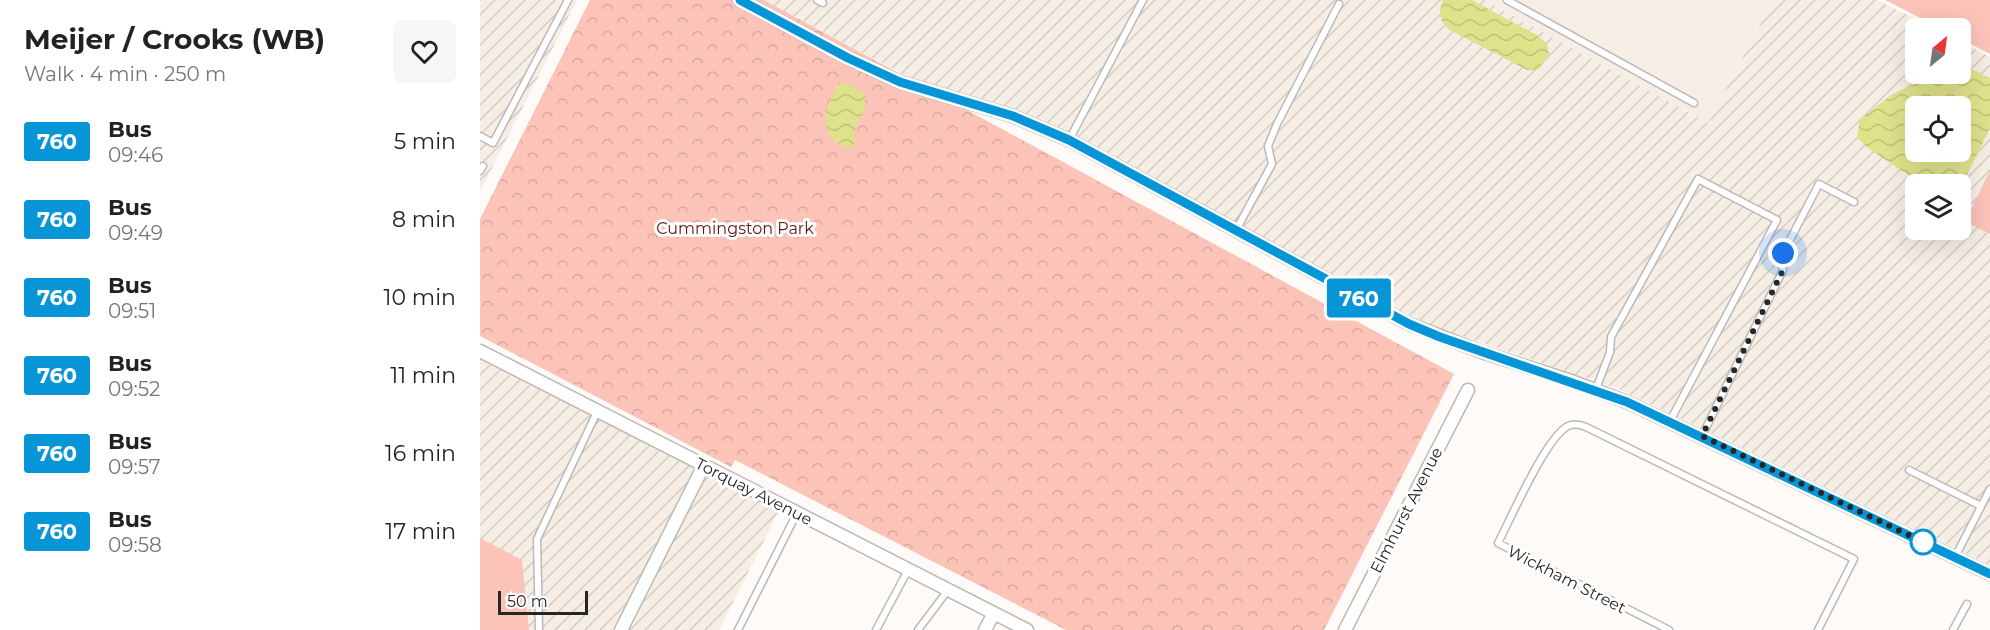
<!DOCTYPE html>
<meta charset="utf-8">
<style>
body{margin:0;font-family:Montserrat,sans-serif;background:#f6f6f6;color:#222;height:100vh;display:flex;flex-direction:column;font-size:22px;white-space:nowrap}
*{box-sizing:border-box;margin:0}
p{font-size:20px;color:#767676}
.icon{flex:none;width:33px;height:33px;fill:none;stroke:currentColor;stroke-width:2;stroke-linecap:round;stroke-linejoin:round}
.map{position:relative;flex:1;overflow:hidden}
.panel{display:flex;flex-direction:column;background:#fff;width:480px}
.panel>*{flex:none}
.badge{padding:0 12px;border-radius:4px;font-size:21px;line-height:39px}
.needle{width:39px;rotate:29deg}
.buttons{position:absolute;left:1425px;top:18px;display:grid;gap:12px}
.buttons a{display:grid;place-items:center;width:66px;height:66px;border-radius:9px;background:#fff;box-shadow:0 6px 24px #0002;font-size:30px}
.scale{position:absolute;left:18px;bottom:15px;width:90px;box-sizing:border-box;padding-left:6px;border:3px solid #272625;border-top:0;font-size:16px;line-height:21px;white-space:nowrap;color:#272625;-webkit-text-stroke:4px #fff;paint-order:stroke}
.you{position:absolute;width:30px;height:30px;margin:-15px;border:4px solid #fff;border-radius:50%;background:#1a73e8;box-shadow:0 0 0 9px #1a73e833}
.map>.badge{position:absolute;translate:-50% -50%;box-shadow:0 0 0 3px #fff}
.round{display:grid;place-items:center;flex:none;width:63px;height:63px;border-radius:9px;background:#f6f6f6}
.summary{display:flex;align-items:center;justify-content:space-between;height:102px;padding:0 24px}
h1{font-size:28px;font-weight:700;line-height:45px}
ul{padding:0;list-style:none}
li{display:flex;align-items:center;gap:18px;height:78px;padding:0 24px}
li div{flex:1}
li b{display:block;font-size:22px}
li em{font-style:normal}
li .badge{min-width:66px;font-weight:700;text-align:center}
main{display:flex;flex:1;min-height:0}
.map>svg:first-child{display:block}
.built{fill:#f6eee4}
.industrial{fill:url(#industrial-furrows);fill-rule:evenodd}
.green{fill:#fcc3b9}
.park{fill:url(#park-crowns)}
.water{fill:url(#water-waves);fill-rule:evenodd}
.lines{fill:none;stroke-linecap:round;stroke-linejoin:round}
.lane-casing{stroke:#bbb8b5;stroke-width:9}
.street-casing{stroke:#bbb8b5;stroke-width:15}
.lane{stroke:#fff;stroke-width:6}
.street{stroke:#fff;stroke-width:12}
.line-casing{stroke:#fff;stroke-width:14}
.line{stroke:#0696d7;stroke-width:9}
.walk{stroke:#272625;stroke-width:6;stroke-dasharray:0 10.8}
.stop-dot{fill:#fff;stroke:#0696d7;stroke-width:3}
.labels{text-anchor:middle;stroke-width:6;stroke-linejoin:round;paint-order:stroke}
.park-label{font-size:16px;fill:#62150e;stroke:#fff}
.street-label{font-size:16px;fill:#272625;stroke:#fff}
</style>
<main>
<section class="panel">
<div class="summary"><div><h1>Meijer / Crooks (WB)</h1><p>Walk · 4 min · 250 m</p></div><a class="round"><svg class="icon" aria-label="heart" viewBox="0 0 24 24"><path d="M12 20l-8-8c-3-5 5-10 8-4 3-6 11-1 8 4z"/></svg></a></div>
<ul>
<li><span class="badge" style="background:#0696d7;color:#fff">760</span><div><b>Bus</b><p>09:46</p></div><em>5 min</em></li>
<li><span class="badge" style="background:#0696d7;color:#fff">760</span><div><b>Bus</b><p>09:49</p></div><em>8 min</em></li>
<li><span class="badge" style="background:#0696d7;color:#fff">760</span><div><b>Bus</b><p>09:51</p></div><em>10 min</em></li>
<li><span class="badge" style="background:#0696d7;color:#fff">760</span><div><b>Bus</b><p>09:52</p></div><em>11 min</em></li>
<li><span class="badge" style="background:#0696d7;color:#fff">760</span><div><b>Bus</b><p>09:57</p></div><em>16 min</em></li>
<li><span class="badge" style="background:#0696d7;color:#fff">760</span><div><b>Bus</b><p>09:58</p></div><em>17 min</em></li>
</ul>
</section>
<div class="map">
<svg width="1510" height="630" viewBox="0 0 1510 630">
<defs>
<pattern id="industrial-furrows" width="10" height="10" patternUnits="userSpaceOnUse" patternTransform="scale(1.5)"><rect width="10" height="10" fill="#f6eee4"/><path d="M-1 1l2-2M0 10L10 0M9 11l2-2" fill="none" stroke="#d3ccc3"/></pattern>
<pattern id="park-crowns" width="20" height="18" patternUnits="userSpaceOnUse" patternTransform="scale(1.5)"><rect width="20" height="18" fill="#fcc3b9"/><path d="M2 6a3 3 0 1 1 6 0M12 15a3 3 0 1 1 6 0" fill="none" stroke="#d8a79f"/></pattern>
<pattern id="water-waves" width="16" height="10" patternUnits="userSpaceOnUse" patternTransform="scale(1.5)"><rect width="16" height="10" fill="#dfe28b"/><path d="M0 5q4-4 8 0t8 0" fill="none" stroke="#bfc278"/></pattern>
</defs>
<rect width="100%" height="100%" fill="#fdfaf7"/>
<!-- built -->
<path class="built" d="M1004,0h289l-65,123z"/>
<!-- industrial -->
<path class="industrial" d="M0,0h97l-97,192z
M284,0h720l224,123 65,-123h104l57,28h-18v46h44l1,-32 29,15v508l-371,-176 -192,-65 -39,-19 -336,-181 -58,-22 -84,-24zM1436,106h44v46h-44zM1436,184h44v46h-44z
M0,360l299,151 -60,119h-239z"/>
<!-- green -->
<path class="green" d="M1405,0h105v54l-29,-15 -1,-11h-20z
M1510,170v64l-22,-11v-7z
M0,538l42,22 7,70h-49z"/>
<!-- park -->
<path class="park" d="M110,0h174l690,374 -130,256h-258l-331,-170 -4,7 -251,-131v-117z"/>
<!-- water -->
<path class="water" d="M963,0h29l63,34 12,9 2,11 -10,15 -12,1 -79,-41c-9,-10 -10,-16 -5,-29z
M1481,64l29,14v50l-28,57 -40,-1 -53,-35 -12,-11 3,-19 31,-24 43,-21h26zM1480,106v46h-44v-46z
M359,82l13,4 14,9 -4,22 -6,7 -2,23c-14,-1 -20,-3 -26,-16 -8,-18 3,-32 11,-49z"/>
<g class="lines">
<!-- lane casing -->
<g class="lane-casing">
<path id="lane" d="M337,0l6,3
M1027,0l187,103
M0,136l13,7 75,-143
M589,140l74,-140
M0,171l3,-5
M756,230l36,-66 -4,-18 9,-22 62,-120
M1116,389l14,-37 1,-15 87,-158 79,41 -107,201
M1222,436l81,-166 -3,-11 39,-75 35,18
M1429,470l72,36
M1475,557l35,-68
M59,630l-2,-91 60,-127
M258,630l59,-117
M396,630l32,-60
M438,630l30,-40
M1189,630l-171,-87c13,-25 48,-106 70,-117 6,-3 11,-2 18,1l268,132 -36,71
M1473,630l14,-26"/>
</g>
<!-- street casing -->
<g class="street-casing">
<path id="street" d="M260,0l108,58 52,24 113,34 56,24 340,184 73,28 92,30 53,20 363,172
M0,351l547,279
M141,630l83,-165
M505,630l9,-17
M865,630l123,-240"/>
</g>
<!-- lane -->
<use href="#lane" class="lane"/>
<!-- street -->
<use href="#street" class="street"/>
</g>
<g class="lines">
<!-- line casing -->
<g class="line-casing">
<path id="line" d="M260,0l108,58 52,24 113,34 56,24 340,184 31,13 187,65 363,172"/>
</g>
<!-- line -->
<use href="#line" class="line"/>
<!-- walk -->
<path class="walk" d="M1303,253l-3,6 3,11 -81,166 221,106"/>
</g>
<!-- markers -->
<circle class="stop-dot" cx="1443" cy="542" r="12"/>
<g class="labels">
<!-- park labels -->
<g class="park-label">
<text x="255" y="234">Cummingston Park</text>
</g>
<!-- street labels -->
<g class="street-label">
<text transform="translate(274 491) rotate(27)" y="6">Torquay Avenue</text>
<text transform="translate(926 510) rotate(-63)" y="6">Elmhurst Avenue</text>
<text transform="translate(1087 579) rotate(27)" y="6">Wickham Street</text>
</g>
</g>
</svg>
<div class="buttons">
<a><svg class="needle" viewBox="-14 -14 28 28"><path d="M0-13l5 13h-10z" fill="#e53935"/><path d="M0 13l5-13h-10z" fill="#767676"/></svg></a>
<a><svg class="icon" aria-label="locate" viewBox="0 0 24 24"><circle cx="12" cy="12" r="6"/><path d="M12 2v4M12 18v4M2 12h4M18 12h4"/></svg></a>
<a><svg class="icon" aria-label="layers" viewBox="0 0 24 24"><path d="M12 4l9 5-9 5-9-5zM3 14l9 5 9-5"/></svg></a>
</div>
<div class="scale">50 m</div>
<div class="you" style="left:1303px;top:253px"></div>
<b class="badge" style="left:879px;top:298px;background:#0696d7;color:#fff">760</b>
</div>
</main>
